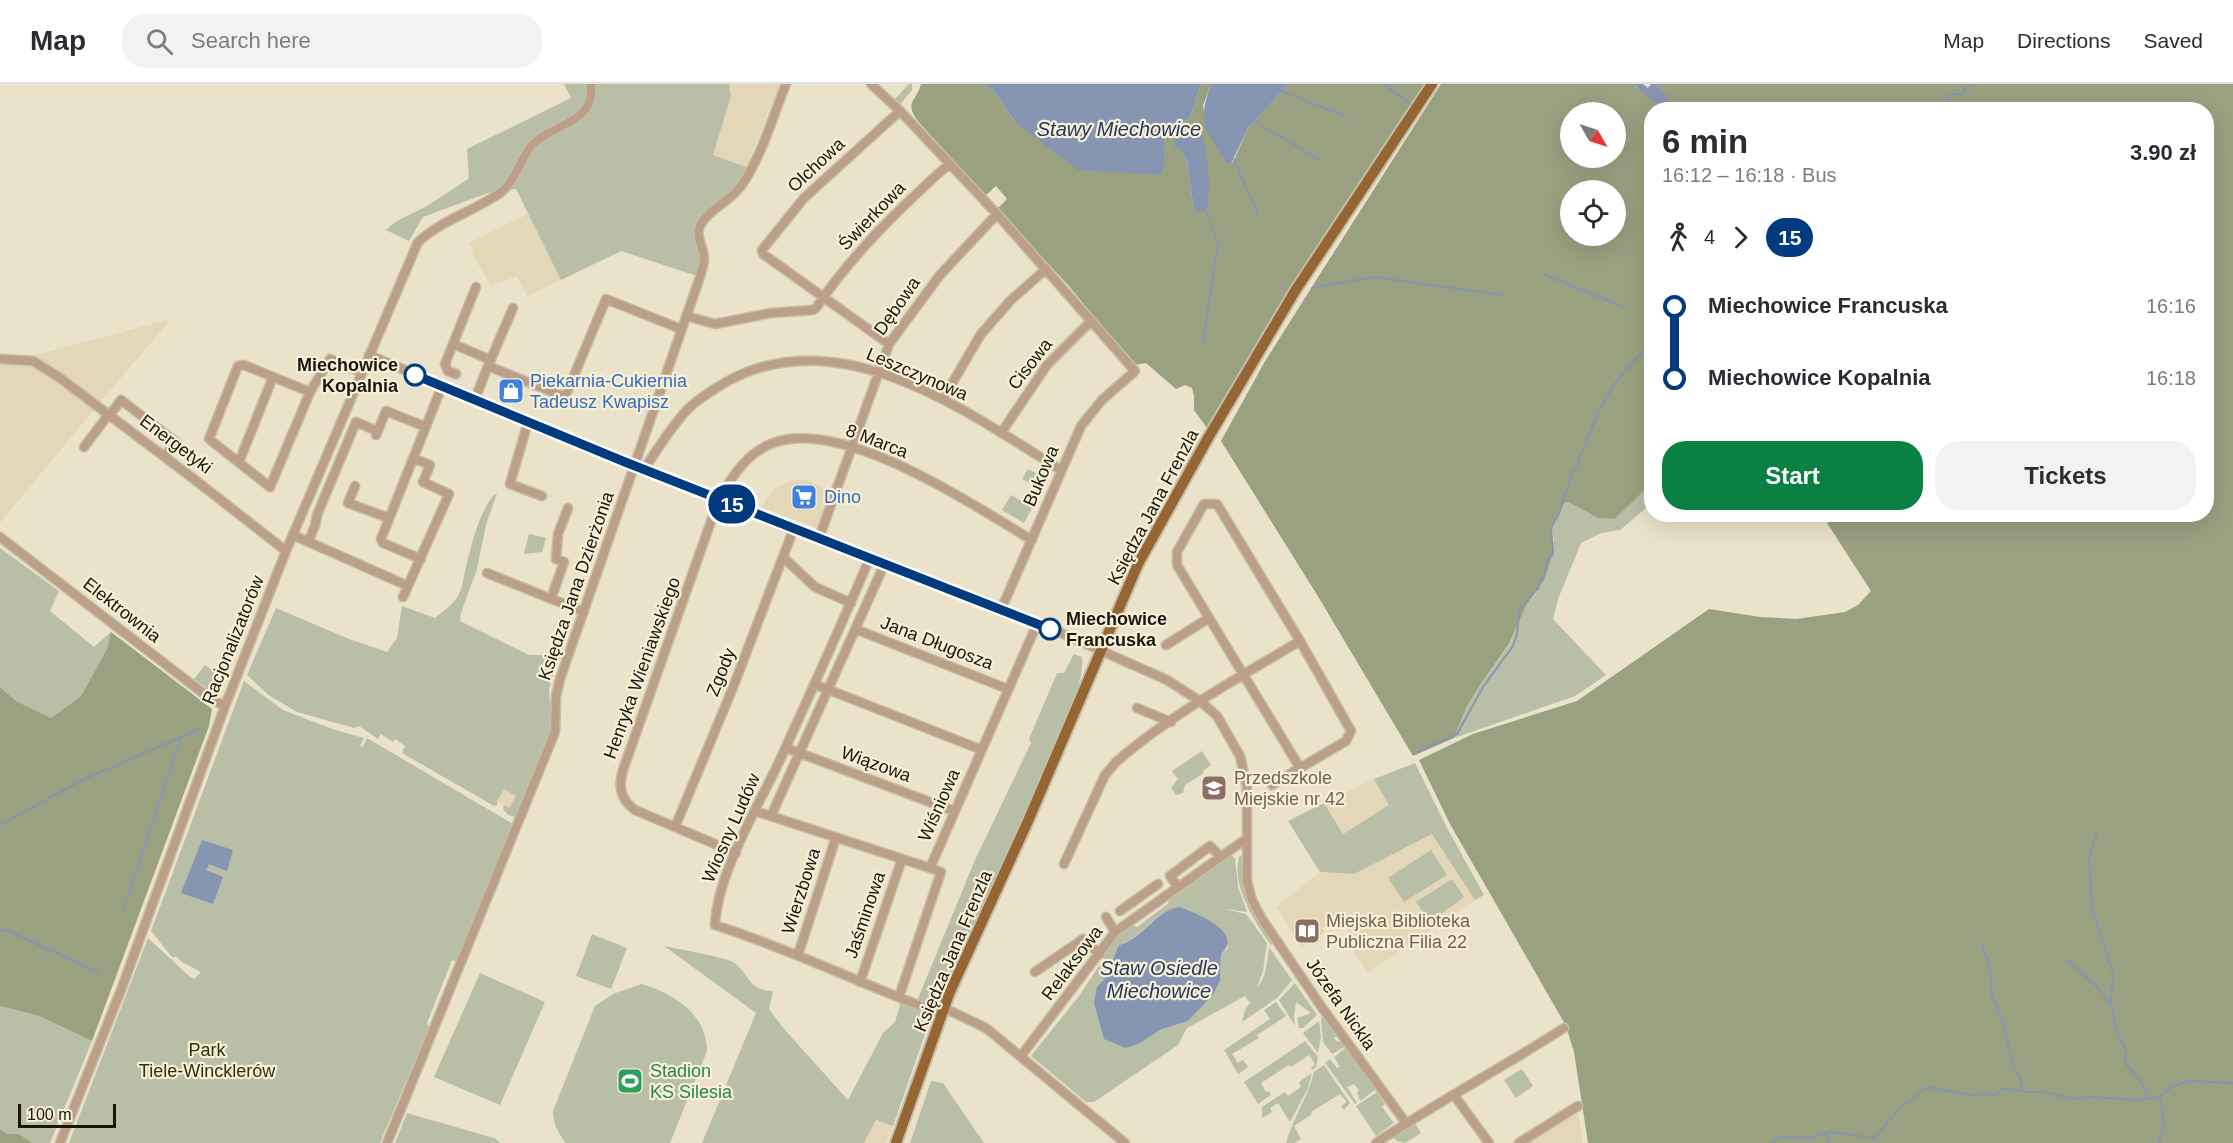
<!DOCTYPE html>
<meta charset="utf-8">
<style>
body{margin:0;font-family:Helvetica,sans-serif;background:#f2f2f3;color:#2b2b33;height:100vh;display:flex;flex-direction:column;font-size:22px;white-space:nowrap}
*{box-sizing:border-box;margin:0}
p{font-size:20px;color:#7c7c81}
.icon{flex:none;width:33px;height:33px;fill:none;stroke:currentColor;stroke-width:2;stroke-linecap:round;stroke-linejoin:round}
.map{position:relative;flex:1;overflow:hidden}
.sheet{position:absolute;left:1644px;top:18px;width:570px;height:420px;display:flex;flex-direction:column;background:#fff;border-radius:24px;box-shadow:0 6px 24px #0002}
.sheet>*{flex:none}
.badge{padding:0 12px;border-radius:20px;font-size:21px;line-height:39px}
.needle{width:39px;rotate:129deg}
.controls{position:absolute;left:1560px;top:18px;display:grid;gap:12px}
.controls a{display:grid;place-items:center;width:66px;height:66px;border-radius:50%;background:#fff;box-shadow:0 6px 24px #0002;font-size:30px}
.scale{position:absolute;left:18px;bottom:15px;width:98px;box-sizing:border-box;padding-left:6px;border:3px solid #1a160e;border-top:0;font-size:16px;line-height:21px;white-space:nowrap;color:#1a160e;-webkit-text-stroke:4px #f8efd7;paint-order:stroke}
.map>.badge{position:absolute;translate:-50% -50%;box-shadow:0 0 0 3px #fff}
.legs{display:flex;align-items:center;gap:9px;height:66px;padding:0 18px;font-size:20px}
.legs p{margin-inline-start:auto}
.overview{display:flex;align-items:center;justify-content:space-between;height:102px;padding:0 18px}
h1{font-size:33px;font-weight:800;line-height:45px}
.cta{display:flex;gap:12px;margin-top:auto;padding:12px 18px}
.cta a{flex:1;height:69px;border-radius:24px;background:#0b8043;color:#fff;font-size:24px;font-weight:800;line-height:69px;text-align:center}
.cta a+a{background:#f2f2f3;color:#2b2b33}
ul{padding:0 18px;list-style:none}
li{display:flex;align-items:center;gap:21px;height:72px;font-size:22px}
li i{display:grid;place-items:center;width:9px;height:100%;margin:0 8px;background:currentColor}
li i::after{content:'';width:15px;height:15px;margin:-8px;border:4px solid;border-radius:50%;background:#fff}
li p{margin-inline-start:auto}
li:first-child i{background:linear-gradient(#0000 50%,currentColor 0)}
li:last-child i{background:linear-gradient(currentColor 50%,#0000 0)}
header{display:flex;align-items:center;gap:36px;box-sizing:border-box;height:84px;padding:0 30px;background:#fff;border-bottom:2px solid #e1e1e2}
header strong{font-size:28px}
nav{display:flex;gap:33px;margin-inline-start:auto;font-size:21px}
.search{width:420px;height:54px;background:#f2f2f3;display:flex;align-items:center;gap:15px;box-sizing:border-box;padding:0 21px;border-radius:24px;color:#7c7c81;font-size:22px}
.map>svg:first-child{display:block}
.built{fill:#e3d7b8}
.green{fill:#b9bea7;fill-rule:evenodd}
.forest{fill:#9aa181;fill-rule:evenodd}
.water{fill:#8695b2}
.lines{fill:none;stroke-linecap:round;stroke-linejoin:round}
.stream{stroke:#8695b2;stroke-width:2}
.minor-casing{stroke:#c5bda8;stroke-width:11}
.major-casing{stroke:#c5bda8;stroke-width:14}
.minor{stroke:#bb9f86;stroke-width:8}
.major{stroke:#966534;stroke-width:10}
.line-1-casing{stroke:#fff;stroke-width:14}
.line-1{stroke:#003b80;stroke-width:9}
.stop-1-dot{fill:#fff;stroke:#003b80;stroke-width:3}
.labels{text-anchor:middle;stroke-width:4.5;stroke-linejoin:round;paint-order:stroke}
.street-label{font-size:18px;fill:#1a160e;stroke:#f8efd7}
.stop-label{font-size:18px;font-weight:bold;fill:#1a160e;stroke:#f8efd7;text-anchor:end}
.shop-label{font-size:18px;fill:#366cbe;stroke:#f8efd7;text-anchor:start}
.education-label{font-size:18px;fill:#785e54;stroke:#f8efd7;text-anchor:start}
.park-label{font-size:18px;fill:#2c3209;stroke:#f8efd7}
.leisure-label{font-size:18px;fill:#27864d;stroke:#f8efd7;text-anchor:start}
.water-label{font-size:20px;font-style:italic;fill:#233760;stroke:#f8efd7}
</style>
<header>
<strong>Map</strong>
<div class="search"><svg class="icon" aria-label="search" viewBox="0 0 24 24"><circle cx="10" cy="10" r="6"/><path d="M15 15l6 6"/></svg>Search here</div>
<nav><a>Map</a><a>Directions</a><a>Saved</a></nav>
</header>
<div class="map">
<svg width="2233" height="1059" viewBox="0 0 2233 1059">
<rect width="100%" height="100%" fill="#ebe2ca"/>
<!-- built -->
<path class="built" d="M729,0h51l-34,83 -33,-12 18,-59z
M528,130l33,66 -34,16 -10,-20 -26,10 -19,-32 2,-2 -5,-9z
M171,235l-79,93 -92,111v-164h21z
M794,396h12l26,11 -15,37 -56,-21 13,-19z
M1374,695l16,26 -47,29 -19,-31z
M504,705l12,7 -7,12 -12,-7z
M1432,749l43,67 -107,73 -15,-22 6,-5 -21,-29 -16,11 3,4 -23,15 -26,-40 44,-35 34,2z
M1574,1026l4,3 5,30h-60z
M876,1036l17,6 -7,17h-22z"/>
<!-- green -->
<path class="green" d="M564,0h165l2,12 -18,59 33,12c-6,12 -12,24 -22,33 -13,12 -21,14 -29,31l7,28 -5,17 -76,-25 -60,29 -45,-91 -28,4 -65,24 -14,24 -23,-11c13,-13 28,-16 44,-26 13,-8 26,-17 39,-26l-2,-29 104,-51z
M909,0h3v6l-13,16 -5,-6z
M1028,385l20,10 -6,10 -20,-10z
M1651,400v20l-31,26 -19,3 -20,10 -23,56 -5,20 53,56 -31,21 -121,42 12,-30 14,-23 29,-40 17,-39 10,-13 18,-52 -2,-12 12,-26 4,-1 30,16 17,1z
M497,409l-11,32 -9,44 -16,44 -1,8 69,34h19l9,5 -8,30 3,37 -37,90 -7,-2 -5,-6 1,-4 5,3 7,-12 -12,-7 -7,12v4l-3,1 -92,-53 3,-7 -10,-7 -2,3 -12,-8 -3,5 -19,-13 -5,2 -57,-16 -27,-16 -23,-21 29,-67 73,31 38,13 10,-14 5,-32 33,12c7,-6 16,-12 21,-19 7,-10 7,-21 10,-32 4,-18 16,-65 31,-74z
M1011,411l21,13 -8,15 -22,-13z
M529,450l17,4 -4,14 -18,2z
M0,464l59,43 -9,20 44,36 17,-15 -4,17 -26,47 -30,22 -35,-17 -16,-14z
M1074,570l8,3c2,30 -18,63 -29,91 -32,79 -68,156 -102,234l-18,25 -16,-6 58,-141 56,-117 -2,-4 28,-66h7z
M205,581l16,12 -11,14 -16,-12z
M244,597l39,29 52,20 29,8 -4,8 3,1 4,-9 146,86 -56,138 -5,-2 -25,63 2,4 -49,116h-311l79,-205 41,38 5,3 7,-7 -19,-10 -5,-5h-5l-21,-26z
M1202,667l9,14 -8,6 1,2 -19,12 -2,8 -7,2 -5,-7 7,-9 -6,-8z
M1415,679l31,63 38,69 -9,5 -43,-66 -78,40 -34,-2 -32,-51 36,-18 19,31 46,-29 -15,-26z
M1431,766l16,25 -43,27 -16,-24z
M1231,771l4,3 3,29 9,25 -23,-3 22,5 21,29 -4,28 -6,16c10,-9 10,-27 12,-40l23,33 -15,18 -35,24 3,-12 5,-7 -5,-7 -58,32 -9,17 -84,57h-8l-55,-46 48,-60 26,-39 -1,-4 12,-15 16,-13 5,2 32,-24 -1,-2zM1180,823l39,20 9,21 -7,6 -1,27 -7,14 -25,26 -26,8 -22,14 -43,-56 8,-9 14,-33c22,-6 37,-36 61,-38z
M1240,771l4,5 1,18 29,64 -3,3c-15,-21 -42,-62 -31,-90z
M1452,795l12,18 -34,25 -14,-20z
M592,850l35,14 -16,41 -35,-13z
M664,862c13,3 61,11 69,16 17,11 13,28 40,29l-4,18 15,20 64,71 35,-67 12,-11 6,-21 31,13 -39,112 -17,-6 -12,23h-162l54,-130z
M480,889l65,29 -45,103 -66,-28z
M1295,899l22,32 -14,13h-4l-2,-10 14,-5 -15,-11 -2,14 1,10 -16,-26z
M641,900c32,9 66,30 66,67l-37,92h-104c-8,-10 -13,-19 -13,-32l42,-105 18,-12z
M1276,918l10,14 -29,19 2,3 -27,16 6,9 5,-3 5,7 -10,7 -14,-24 46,-31 -6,-9z
M0,922l39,10 53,25 -42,102h-17l-14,-9h-13l-6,-5z
M1325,932l13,19 -4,3 4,4 3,-2 5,6 -14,8 -9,-12 -2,-23z
M1319,937l2,16 -3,16 -15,-20z
M1305,957l13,16 -2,10 -4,3 -1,-2 4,-4 -6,-9 -18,12 -2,-2 -28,18 5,9 3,-1 2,4 -13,9 -14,-22z
M1347,963l29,42 -16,12 -3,-9 2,-2 -5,-6 -7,3 10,16 -2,1 -30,-41 5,-4 7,9 3,-1 -6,-10z
M1324,981l26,38 -6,7 -3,-4 6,-4 -7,-8 -29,18 1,2 -18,12 7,13 -7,4h-8c7,-25 22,-46 28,-71z
M1522,985l11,17 -17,12 -12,-18z
M1312,989l-4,15 -18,34 -12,-19 -8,5 2,4 -10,6v-11l23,-15 3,4 13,-9 -2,-5z
M931,997l12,2 41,60h-74z
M1377,1008l8,12 -3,3 12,16 -18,13 -20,-30z
M407,1029l87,25 7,5h-106z
M1415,1039l6,10 -16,10 -8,-2 -4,-4z"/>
<!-- forest -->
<path class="forest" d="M921,0h63l8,5 24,34 149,41 -3,-25 12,-14 16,-7 11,-34h10l-8,22 5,25 19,33h4l3,-4 14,-32 41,-44h137l-162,247 -57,97 -13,-18v-14l-2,-8 -7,-3 -9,4 -30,-26 -12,2 -66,-80 -71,-76 10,-10 -11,-13 -11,10 -68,-76c-13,-19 0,-19 4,-36zM1180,65l27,10 -14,45 -6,-42z
M1441,0h192l3,3 30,9 -9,-12h576v1059h-645l-14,-91 -8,-26 -116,-202 -31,-64 54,-26 104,-33 132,-92 51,8 36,2 49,-7 13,-7 13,-14 -44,-68 12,-8 367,-1v-404h-554l-1,374 -36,35 -17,-1 -30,-16 -4,1 -12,26 1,24 -8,25 -19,28 -17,38 -29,41 -14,23 -12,30 -41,18 -94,-158 -98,-157 43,-78 44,-70zM1570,28h46v46h-46zM1570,106h46v46h-46z
M111,548l101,77 -3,17 -117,315 -53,-25 -39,-10v-319l16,14 35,17 30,-22 26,-47z
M0,1045l7,5h12l14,9h-33z"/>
<!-- water -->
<path class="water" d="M984,0h217l-11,34 -16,7 -11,14 2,25 -5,11 -82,-5 -62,-47 -24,-34z
M1211,0h78l-41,44 -17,36h-4c-21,-36 -31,-38 -16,-80z
M1633,0h10l5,4 3,-4h6l12,15 -1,4 -4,2 -10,-3z
M1188,45h6l7,3c7,21 11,58 5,79h-8l-5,-7 -6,-42 -7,-13 -6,-2 1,-7z
M202,756l31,10 -6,21 -18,-7 -3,6 17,7 -10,27 -32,-11z
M1180,823c17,7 65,25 41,47l-1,27 -7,14 -25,26 -26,8 -22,14 -14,5 -22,-9 -10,-36 3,-16 8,-9 14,-33c23,-5 37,-36 61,-38z"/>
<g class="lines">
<!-- stream -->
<path class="stream" d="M1383,0l28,20
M1279,6l67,27
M1667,19l29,7
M1936,26l7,-5 8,-11h11l3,-6 10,-4
M1254,37l64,38
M1234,76l24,54
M1543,188l2,3 81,33
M1312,204l62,-11 128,18
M1203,257l15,-98 -12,-32
M1418,668l39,-18 26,-47 30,-41 4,-12 3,-25 18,-21 9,-20 -1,-6 7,-8 -2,-27 8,-13 14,-44 5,-1v-8l20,-48 17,-30 37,-42
M0,741l82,-45 118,-51
M2097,748l-8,26 3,50 21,66 -2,31 5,24 10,22 -1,12 17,20 6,16
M124,824l57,-171
M0,847l6,-1 92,42
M1981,858l9,25 2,29 10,23 10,42 10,22 -2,7
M2067,876l32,29 12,16
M1826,1049l3,10
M1772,1059l7,-6c8,0 23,-2 29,1l22,-6 44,6 26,-30 28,-21 41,8 22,-1 6,2 4,-8 26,4h17l29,7 19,-2 46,3 22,-3 13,-11 16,-5 44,2
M2159,1059l5,-22 -4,-22"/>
<!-- minor casing -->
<g class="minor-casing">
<path id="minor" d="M871,0l29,27 97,103 138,157 -33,29 -21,26 -80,184
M513,224l-25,58 77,31 41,-98 75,30
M686,232l29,8 56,-11 42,-3 3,-2c37,-55 84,-100 133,-144
M453,260l38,16
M889,260l-126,-90 -1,-4 42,-52 96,-87
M369,271l256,107 441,173 101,45 33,21 17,15 23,40 7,31v94l5,19 10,19 61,90 83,114
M0,275l33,2 27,17 130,98 96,75
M456,290l-8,-3 -3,-7 31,-77
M310,308l-66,-27 -6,1 -29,73 61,48 40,-95 20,-33 31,13
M475,315l13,-33
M943,315l38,-65 30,-34 35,-31
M110,331l11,-15 55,42 -11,14
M528,338l-18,62 32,12
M1001,349l46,-68 44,-44
M376,351l10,-24 40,16
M84,363l25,-33
M239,378l34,-85
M644,385c14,-20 26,-41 43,-59 11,-11 27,-21 41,-29 113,-62 239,31 333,89
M355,402l-7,17 41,15
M293,451l115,51
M0,453l212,163 13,6
M819,454l70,-194 51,-69 57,-61
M308,458l7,-16 2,-11 39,-93 21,9
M870,473c-27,65 -56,128 -85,192 -23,52 -67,120 -70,176 78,25 150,61 227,89
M784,474l31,29 36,16
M421,475l-38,-16 -2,-4 61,-153
M487,489l97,39
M403,513l46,-103 -26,-12 7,-17 -17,-7
M551,515l13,-37 -8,-3 2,-25 10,-26
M855,545l153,60
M1166,561l43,-27
M814,600l168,66
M1137,624l34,14
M786,664l168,63
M1272,701l28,-17
M755,727l175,57
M771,732l114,-253
M675,743l57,-137 62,-162
M736,769l-101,-43c-16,-12 -17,-25 -11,-43l95,-268c14,-24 29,-48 57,-57 69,-23 197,63 256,98
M1064,780l41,-89 11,-13c54,-47 122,-84 184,-121l-83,-137h-13l-27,48v13l123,203 46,-27 5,-10 -51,-90
M1178,803l-8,-11 40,-30 11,11
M1120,827l38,-27
M1106,833l9,15
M798,871l38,-118
M1035,888l48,-33 17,15
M860,898l42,-123
M899,913l42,-125 -11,-4 107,-244
M944,924l42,20 139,115
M1021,972l94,-124 131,-93
M1454,1011l35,48
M60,1059l61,-153 104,-284 61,-155 132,-309c23,-21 53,-30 79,-47 18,-11 22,-34 34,-49 20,-23 65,-21 60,-62
M387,1059l168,-411 1,-36 4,-17 140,-402c1,-5 4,-12 4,-18 0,-12 -10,-23 -3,-35 9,-16 30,-23 40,-38 20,-28 32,-70 45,-102
M1376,1059c61,-41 126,-75 188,-115
M1519,1059l59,-37"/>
</g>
<!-- major casing -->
<g class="major-casing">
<path id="major" d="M896,1059l53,-149 79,-173 110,-257 70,-126 87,-147 137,-207"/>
</g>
<!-- minor -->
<use href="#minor" class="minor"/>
<!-- major -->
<use href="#major" class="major"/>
</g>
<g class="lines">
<!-- line-1 casing -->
<g class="line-1-casing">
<path id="line-1" d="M415,291l210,87 425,167"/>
</g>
<!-- line-1 -->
<use href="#line-1" class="line-1"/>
</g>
<!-- icons -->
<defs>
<g id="shop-square" transform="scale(1.35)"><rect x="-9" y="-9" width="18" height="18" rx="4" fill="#3f7fe0" stroke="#f8efd7"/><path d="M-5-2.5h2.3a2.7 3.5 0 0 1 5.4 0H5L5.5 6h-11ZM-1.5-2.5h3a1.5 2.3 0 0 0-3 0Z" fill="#fff"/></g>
<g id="supermarket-square" transform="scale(1.35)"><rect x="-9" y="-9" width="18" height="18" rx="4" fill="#3f7fe0" stroke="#f8efd7"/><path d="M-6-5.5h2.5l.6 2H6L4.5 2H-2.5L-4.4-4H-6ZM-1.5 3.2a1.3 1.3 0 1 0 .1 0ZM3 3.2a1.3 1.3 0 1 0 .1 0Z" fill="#fff"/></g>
<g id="school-square" transform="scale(1.35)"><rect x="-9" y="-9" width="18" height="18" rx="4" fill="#8d6e63" stroke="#f8efd7"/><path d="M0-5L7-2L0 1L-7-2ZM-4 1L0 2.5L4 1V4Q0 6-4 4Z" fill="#fff"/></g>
<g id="library-square" transform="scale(1.35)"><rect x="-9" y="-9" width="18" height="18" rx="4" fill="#8d6e63" stroke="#f8efd7"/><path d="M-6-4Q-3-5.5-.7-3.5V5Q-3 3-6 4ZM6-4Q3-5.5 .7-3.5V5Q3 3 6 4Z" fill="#fff"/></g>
<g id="stadium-square" transform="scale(1.35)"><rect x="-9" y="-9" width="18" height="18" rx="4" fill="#2e9e5b" stroke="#f8efd7"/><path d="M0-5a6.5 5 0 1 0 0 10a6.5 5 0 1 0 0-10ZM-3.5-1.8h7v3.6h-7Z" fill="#fff"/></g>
</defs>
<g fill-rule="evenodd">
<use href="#shop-square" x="511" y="307"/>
<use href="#supermarket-square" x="804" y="413"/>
<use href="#school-square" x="1214" y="704"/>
<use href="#library-square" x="1307" y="847"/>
<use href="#stadium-square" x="630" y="997"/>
</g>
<!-- markers -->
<g class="stop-1-dot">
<circle cx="415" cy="291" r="10"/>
<circle cx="1050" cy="545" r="10"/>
</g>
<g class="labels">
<!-- street labels -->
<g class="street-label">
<text transform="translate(816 81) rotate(-43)" y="6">Olchowa</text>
<text transform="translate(872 132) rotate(-46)" y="6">Świerkowa</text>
<text transform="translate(897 222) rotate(-55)" y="6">Dębowa</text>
<text transform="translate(1030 280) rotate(-52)" y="6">Cisowa</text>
<text transform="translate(917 290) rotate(23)" y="6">Leszczynowa</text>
<text transform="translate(877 357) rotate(21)" y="6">8 Marca</text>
<text transform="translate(176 360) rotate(37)" y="6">Energetyki</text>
<text transform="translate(1041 392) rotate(-67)" y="6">Bukowa</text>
<text transform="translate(1153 423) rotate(-62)" y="6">Księdza Jana Frenzla</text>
<text transform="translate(576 502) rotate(-71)" y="6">Księdza Jana Dzierżonia</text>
<text transform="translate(122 526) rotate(38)" y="6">Elektrownia</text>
<text transform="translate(233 556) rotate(-68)" y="6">Racjonalizatorów</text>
<text transform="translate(937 559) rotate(21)" y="6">Jana Długosza</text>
<text transform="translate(642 584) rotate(-70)" y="6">Henryka Wieniawskiego</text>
<text transform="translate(721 588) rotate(-68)" y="6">Zgody</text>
<text transform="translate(876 680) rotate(20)" y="6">Wiązowa</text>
<text transform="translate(939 721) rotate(-66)" y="6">Wiśniowa</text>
<text transform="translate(731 744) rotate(-66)" y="6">Wiosny Ludów</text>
<text transform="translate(801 807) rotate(-72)" y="6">Wierzbowa</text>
<text transform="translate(865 831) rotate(-71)" y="6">Jaśminowa</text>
<text transform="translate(953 867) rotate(-67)" y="6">Księdza Jana Frenzla</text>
<text transform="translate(1072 879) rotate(-53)" y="6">Relaksowa</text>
<text transform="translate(1341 920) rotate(55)" y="6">Józefa Nickla</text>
</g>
<!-- stop labels -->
<g class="stop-label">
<text x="398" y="287">Miechowice<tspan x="398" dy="21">Kopalnia</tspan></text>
<text x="1066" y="541" text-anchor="start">Miechowice<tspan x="1066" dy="21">Francuska</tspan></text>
</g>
<!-- shop labels -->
<g class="shop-label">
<text x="530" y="303">Piekarnia-Cukiernia<tspan x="530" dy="21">Tadeusz Kwapisz</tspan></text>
<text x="824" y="419">Dino</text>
</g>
<!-- education labels -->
<g class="education-label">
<text x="1234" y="700">Przedszkole<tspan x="1234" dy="21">Miejskie nr 42</tspan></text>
<text x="1326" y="843">Miejska Biblioteka<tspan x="1326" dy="21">Publiczna Filia 22</tspan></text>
</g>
<!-- park labels -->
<g class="park-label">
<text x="207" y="972">Park<tspan x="207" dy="21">Tiele-Wincklerów</tspan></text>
</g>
<!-- leisure labels -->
<g class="leisure-label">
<text x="650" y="993">Stadion<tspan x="650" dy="21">KS Silesia</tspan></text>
</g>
<!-- water labels -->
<g class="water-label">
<text x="1119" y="52">Stawy Miechowice</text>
<text x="1159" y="891">Staw Osiedle<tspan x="1159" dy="23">Miechowice</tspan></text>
</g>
</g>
</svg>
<div class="controls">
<a><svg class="needle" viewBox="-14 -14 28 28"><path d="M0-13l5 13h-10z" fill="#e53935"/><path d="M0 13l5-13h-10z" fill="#7c7c81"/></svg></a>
<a><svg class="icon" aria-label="locate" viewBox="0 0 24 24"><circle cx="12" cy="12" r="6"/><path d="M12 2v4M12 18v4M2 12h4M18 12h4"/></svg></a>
</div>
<div class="scale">100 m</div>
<b class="badge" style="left:732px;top:420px;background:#003b80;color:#fff">15</b>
<section class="sheet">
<div class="overview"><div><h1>6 min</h1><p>16:12 – 16:18 · Bus</p></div><b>3.90 zł</b></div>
<div class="legs"><svg class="icon" aria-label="walk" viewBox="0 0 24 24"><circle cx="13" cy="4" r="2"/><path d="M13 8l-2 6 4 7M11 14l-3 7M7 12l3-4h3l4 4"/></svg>4<svg class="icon" aria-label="forward" viewBox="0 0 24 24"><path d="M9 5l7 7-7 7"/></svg><b class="badge" style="background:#003b80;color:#fff">15</b></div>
<ul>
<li><i style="color:#003b80"></i><b>Miechowice Francuska</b><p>16:16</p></li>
<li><i style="color:#003b80"></i><b>Miechowice Kopalnia</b><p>16:18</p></li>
</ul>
<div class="cta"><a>Start</a><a>Tickets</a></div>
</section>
</div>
